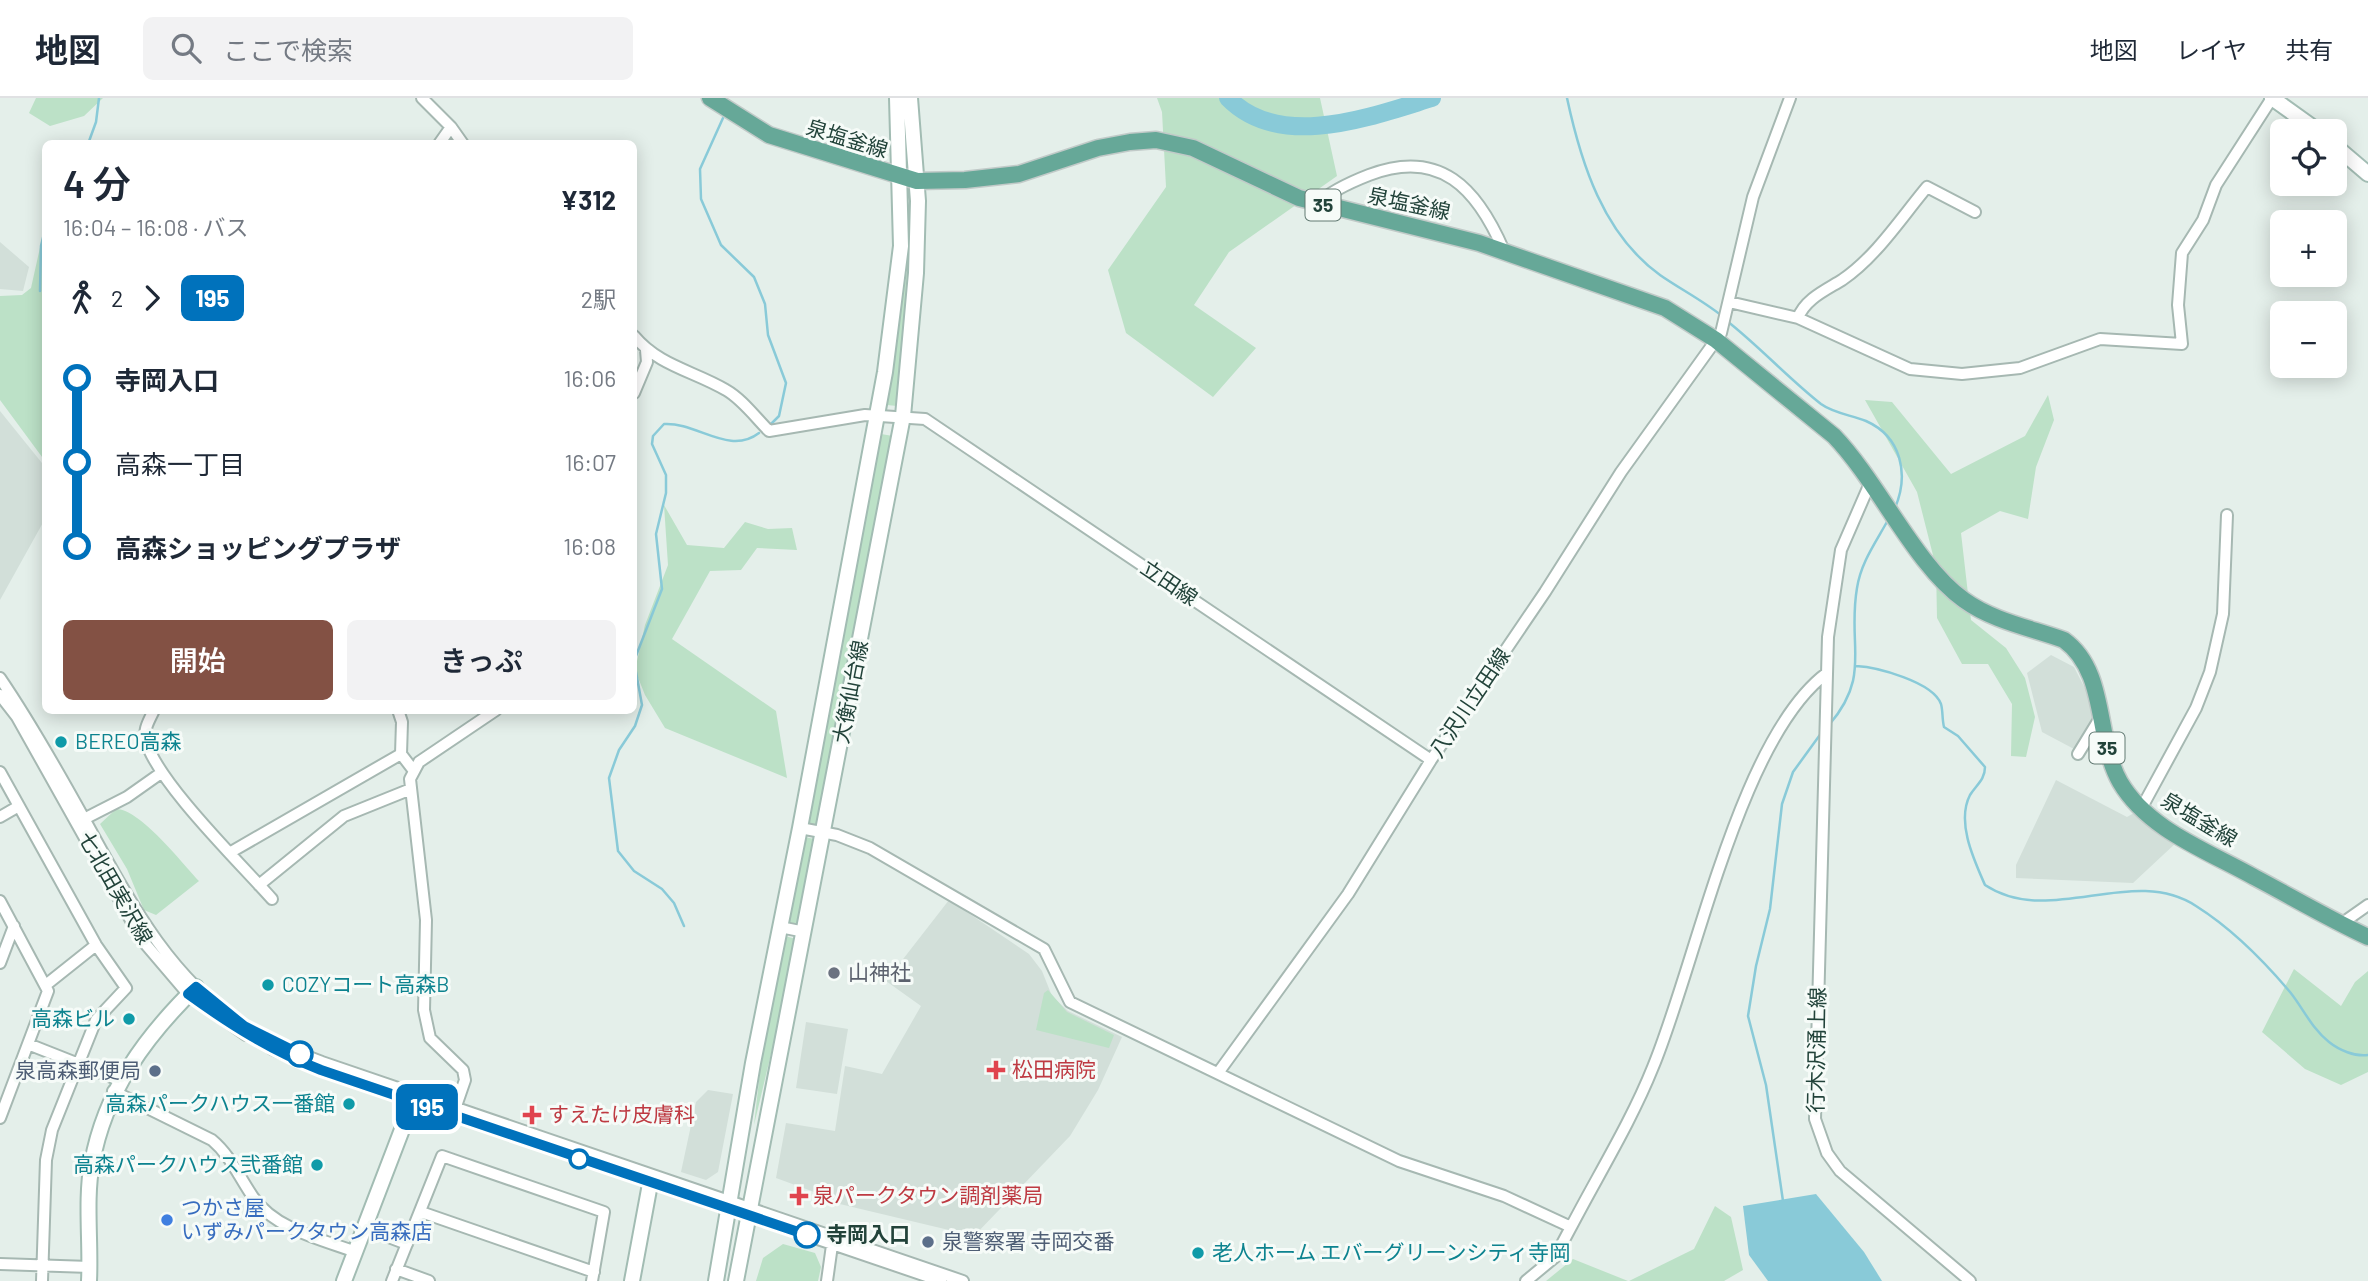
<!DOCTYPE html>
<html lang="ja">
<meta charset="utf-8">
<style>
body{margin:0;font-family:Barlow,"Noto Sans JP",sans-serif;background:#f2f2f3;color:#1f2937;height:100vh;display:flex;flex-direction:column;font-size:26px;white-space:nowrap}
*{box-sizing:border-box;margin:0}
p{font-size:23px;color:#747a83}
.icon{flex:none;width:38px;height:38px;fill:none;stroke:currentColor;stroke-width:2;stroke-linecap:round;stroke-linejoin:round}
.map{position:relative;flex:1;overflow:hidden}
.details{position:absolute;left:42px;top:42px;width:595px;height:574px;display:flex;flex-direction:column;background:#fff;border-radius:10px;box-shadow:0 4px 18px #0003}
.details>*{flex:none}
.badge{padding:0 14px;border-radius:10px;font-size:24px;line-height:46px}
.tools{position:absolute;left:2270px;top:21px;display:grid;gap:14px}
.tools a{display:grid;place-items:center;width:77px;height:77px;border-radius:10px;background:#fff;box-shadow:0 4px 18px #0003;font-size:35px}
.map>.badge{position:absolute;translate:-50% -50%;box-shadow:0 0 0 4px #fff}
.legs{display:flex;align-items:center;gap:10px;height:77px;padding:0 21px;font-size:23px}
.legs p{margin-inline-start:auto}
.summary{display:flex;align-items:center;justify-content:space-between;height:119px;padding:0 21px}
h1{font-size:38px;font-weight:600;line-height:52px}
.action{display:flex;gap:14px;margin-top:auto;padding:14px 21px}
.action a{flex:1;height:80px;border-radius:10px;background:#835144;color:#fff;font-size:28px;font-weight:600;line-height:80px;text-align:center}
.action a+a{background:#f2f2f3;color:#1f2937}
ul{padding:0 21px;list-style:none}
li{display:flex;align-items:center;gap:24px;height:84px;font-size:26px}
li i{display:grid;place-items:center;width:10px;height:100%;margin:0 9px;background:currentColor}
li i::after{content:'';width:18px;height:18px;margin:-9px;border:5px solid;border-radius:50%;background:#fff}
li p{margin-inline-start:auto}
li:first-child i{background:linear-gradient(#0000 50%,currentColor 0)}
li:last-child i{background:linear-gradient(currentColor 50%,#0000 0)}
header{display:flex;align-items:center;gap:42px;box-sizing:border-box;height:98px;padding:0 35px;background:#fff;border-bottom:2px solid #e0e1e3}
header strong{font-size:33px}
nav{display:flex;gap:38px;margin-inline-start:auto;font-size:24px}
.search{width:490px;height:63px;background:#f2f2f3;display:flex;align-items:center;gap:18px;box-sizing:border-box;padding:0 24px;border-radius:10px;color:#747a83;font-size:26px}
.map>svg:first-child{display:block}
.built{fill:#d2dfd9}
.green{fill:#bce1c7}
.water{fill:#89cad8}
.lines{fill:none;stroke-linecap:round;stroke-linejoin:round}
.stream{stroke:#89cad8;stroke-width:2.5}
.river{stroke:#89cad8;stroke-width:18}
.street-casing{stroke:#a6b8b2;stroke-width:14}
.secondary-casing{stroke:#a2bcb3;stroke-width:18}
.primary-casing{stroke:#c1cac8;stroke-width:19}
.street{stroke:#fff;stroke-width:10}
.secondary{stroke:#fff;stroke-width:14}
.primary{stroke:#66a898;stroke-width:16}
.line-1-casing{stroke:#fff;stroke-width:16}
.line-1{stroke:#0072bc;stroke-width:10}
.culture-dot{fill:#0f9aa8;stroke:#f6fbf8;stroke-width:2.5}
.worship-dot{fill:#6b7280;stroke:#f6fbf8;stroke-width:2.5}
.stop-1-dot{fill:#fff;stroke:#0072bc;stroke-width:3.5}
.health-dot{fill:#e0444e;stroke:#f6fbf8;stroke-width:2.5}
.service-dot{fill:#5c6f8a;stroke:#f6fbf8;stroke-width:2.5}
.shop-dot{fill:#3f7fe0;stroke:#f6fbf8;stroke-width:2.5}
.labels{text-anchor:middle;stroke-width:6;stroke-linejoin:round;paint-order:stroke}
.shield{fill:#f6fbf8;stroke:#627a73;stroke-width:2}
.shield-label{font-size:19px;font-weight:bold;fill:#22433a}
.street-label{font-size:21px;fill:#22433a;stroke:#f6fbf8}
.culture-label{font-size:21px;fill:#0d838f;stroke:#f6fbf8;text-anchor:start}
.worship-label{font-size:21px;fill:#5b616d;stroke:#f6fbf8;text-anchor:start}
.health-label{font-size:21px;fill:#be3a42;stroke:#f6fbf8;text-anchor:start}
.service-label{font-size:21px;fill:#4e5e75;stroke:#f6fbf8;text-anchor:end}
.shop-label{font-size:21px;fill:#366cbe;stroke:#f6fbf8;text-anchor:start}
.stop-label{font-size:21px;font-weight:bold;fill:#22433a;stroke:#f6fbf8;text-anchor:start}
</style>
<header>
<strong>地図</strong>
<div class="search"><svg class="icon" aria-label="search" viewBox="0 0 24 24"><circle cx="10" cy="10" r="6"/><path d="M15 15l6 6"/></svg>ここで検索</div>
<nav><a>地図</a><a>レイヤ</a><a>共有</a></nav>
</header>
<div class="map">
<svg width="2368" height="1183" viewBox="0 0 2368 1183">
<rect width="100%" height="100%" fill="#e4efea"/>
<!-- built -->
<path class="built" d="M0,144l29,25 -6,24 -23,-2z
M0,313l46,57 -1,51 -45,81z
M2051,557l23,12 17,33 4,17 -21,32 -32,-17 -15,-59z
M2056,682l71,37 7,-4 43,29 -44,41 -117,-5v-13z
M949,802l80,54 13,17 10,25 16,15 54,26 -24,53 -28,46 -96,100 -151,-36 -6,-7 -41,-15 10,-55 49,8 10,-65 37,8 39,-68 -35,-25z
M806,924l42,7 -11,65 -41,-6z
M708,992l25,4 -15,78 -12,8 -25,-8 15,-70z"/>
<!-- green -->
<path class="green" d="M36,0h67l-19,18 -34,10 -21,-13z
M1157,0h163l17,78 -108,76 -35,53 62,43 -43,49 -87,-64 -18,-63 58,-83 -4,-75z
M910,106l1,52 -14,150 -10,-1 22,-149z
M45,127v236l-45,-61v-104l22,-1 9,-7z
M2048,297l6,25 -18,47 -8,52 -28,-8 -39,22 10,87 35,28 19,30 10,39 -9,40 -15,-1 1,-52 -24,-40h-26l-25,-46 -1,-51 -19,-75 -52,-92 27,2 59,72 74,-38z
M881,336l12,2 -75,390 -12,-3z
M664,407l23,40 37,3 21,-26 23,7 24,-1 5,22 -40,-2 -16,22 -31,1 -38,68 104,72 11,67 -122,-50 -20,-33 -10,-25 10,-45 23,-60z
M116,711c24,0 66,54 83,72l-43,34 -12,-5 -17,-41 -27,-45z
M804,739l11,2 -17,86 -11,-3z
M785,838l11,3 -3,23 -39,163 9,-80z
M2294,871l47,37 14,-24 13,-11v101l-27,13 -36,-16 -43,-37z
M1048,892l19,22 47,23 -5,13 -73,-18 8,-37z
M1715,1108l16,11 12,53 -19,11h-95l65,-32z
M783,1146l32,9 6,14 -3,14h-62l7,-23z
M1573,1161l55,22h-82z"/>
<!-- water -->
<path class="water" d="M1816,1096l48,58 18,29h-114l-19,-26 -6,-49z"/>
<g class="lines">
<!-- stream -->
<path class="stream" d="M1567,0c14,65 36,136 93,177 20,14 42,25 62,41
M723,20l-23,51 1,30 20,46 33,32 11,27 3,31 18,48 -7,33 -9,9
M88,46l8,-22 3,-24
M40,193l1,-45 5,-21
M1727,223c33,26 61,57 94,83 12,9 30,11 45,17 36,16 43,54 29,87
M1856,568c21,1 77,16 85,38 2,7 1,15 3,23l14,9 27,31c0,13 -9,18 -15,28 -14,27 4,65 15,90 65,43 147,-21 211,21 35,22 67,54 94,86 13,16 22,37 39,50 10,8 26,15 39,13
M1829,627c43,-50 18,-79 28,-137 4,-26 19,-46 31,-68
M684,828l-10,-23 -12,-14 -28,-18 -16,-20 -9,-73 10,-28 16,-24 7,-21 -8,-44 28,-72 -6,-55 10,-41v-18l-14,-31 1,-8 11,-12c33,-2 65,32 95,9
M1783,1103l-17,-116 -18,-69 8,-50 14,-57 12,-105 11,-32 29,-40"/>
<!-- river -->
<path class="river" d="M1228,0c52,53 142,19 204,0"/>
<!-- street casing -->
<g class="street-casing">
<path id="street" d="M422,0l29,29 12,17
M439,46l12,-17
M1317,106c14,-13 34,-22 52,-29 71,-27 108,13 135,76
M1729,204l69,16 112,51 52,5 58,-6 80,-29 82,5 -4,-39 4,-52 21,-33 13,-35 56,-87
M1798,220c7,-19 28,-28 44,-38 34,-23 59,-62 85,-93l48,25
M634,238c25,30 60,35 92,54 16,9 30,28 43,41l96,-16 60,4 506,341
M634,295l13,-31 -1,-12
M1871,383l-30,69 -13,87 -13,482 12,34 13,18 130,110
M0,580c32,47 60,97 87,146 42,76 82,154 158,203 24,15 51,25 77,35l641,219
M0,597l17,22 125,223 46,54 58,41
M154,612c-5,11 -11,19 -8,31 11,41 95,123 126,158
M398,612l4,12 -1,32 13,17
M2078,656l22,-36
M0,674l96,173 30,43 -30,32 -44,110 -6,30 -4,121
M2141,711l55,-101 14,-36 13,-58 4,-99
M0,719l19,-11
M84,721l43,-22 34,-24
M800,730l37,7 33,13 174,101 26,53 329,159 105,35 67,31c27,-52 60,-105 82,-160 43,-103 87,-330 174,-394
M231,754l170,-98
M259,787l85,-69 67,-27
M0,803l48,90 -48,127
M2341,826l27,-19
M780,829l25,5
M0,865l14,-37
M47,886l49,-39
M28,946l91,36
M272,951l49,21 620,211
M1218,975l130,-179 83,-134 114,-168 76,-120 100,-139 32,-136 37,-99
M113,993l99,49c19,16 27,37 41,57 22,32 67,42 103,55
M456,1008l9,-26 -2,-10 -33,-32 -6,-28 2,-90 -16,-141 9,-17 77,-52
M421,1114l173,60
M365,1130l42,16
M0,1166l90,3
M396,1171l33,12
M392,1183l50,-125 162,56 -12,69
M827,1183l6,-43
M1526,1183l29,-24 16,-30"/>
</g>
<!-- secondary casing -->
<g class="secondary-casing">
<path id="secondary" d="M2272,0l46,33
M2334,47l34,29
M89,1183c2,-37 -4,-82 3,-118 13,-72 53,-126 104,-176
M344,1183l72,-188
M632,1183l18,-97
M716,1183l37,-218 47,-235 85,-456 16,-126 -4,-148
M736,1183l167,-865 13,-143 2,-72 -8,-103"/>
</g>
<!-- primary casing -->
<g class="primary-casing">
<path id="primary" d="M710,0l59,37 148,46 48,-1 54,-6 79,-26 32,-6 26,-2 37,8 106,50 180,45 186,65 51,32 118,96c45,47 81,129 130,164 29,21 67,28 100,40 44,32 31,98 56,142 28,48 88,69 134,95 38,20 75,42 114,60"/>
</g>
<!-- street -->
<use href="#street" class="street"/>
<!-- secondary -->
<use href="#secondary" class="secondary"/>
<!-- primary -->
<use href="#primary" class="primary"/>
</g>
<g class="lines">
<!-- line-1 casing -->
<g class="line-1-casing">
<path id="line-1" d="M300,956l-56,-28 -48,-39 -8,7c43,31 84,57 133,76l486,165"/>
</g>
<!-- line-1 -->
<use href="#line-1" class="line-1"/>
</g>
<!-- markers -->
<g class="culture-dot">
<circle cx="61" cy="644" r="7"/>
<circle cx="268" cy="887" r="7"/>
<circle cx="129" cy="921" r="7"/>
<circle cx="349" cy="1006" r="7"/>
<circle cx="317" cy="1067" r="7"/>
<circle cx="1198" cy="1155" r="7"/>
</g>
<circle class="worship-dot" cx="834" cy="875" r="7"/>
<g class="stop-1-dot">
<circle cx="300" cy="956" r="12"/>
<circle cx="579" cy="1061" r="9"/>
<circle cx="807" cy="1137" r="12"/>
</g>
<g class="health-dot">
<path d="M992.5 961.5h7v7h7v7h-7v7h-7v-7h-7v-7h7z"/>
<path d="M528.5 1006.5h7v7h7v7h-7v7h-7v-7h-7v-7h7z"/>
<path d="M795.5 1087.5h7v7h7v7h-7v7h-7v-7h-7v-7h7z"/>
</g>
<g class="service-dot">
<circle cx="155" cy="973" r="7"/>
<circle cx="928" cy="1144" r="7"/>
</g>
<circle class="shop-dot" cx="167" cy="1122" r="7"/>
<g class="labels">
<!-- shield labels -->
<g class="shield">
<rect x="1305.5" y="91.5" width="35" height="31" rx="5"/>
<rect x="2089.5" y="634.5" width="35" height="31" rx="5"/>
</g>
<g class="shield-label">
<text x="1323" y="114">35</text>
<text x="2107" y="657">35</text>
</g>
<!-- street labels -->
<g class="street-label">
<text transform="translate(847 41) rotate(17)" y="7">泉塩釜線</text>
<text transform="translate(1409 106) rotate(12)" y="7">泉塩釜線</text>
<text transform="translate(1169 485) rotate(34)" y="7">立田線</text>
<text transform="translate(851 594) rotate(-79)" y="7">大衡仙台線</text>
<text transform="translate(1470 605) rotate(-56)" y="7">八沢川立田線</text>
<text transform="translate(2199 722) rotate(31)" y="7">泉塩釜線</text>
<text transform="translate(115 790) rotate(60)" y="7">七北田実沢線</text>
<text transform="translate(1817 952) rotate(-89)" y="7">行木沢涌上線</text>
</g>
<!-- culture labels -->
<g class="culture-label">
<text x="75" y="651">BEREO高森</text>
<text x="282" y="894">COZYコート高森B</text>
<text x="115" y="928" text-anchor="end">高森ビル</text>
<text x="335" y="1013" text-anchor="end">高森パークハウス一番館</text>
<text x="303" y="1074" text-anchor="end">高森パークハウス弐番館</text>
<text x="1212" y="1162">老人ホーム エバーグリーンシティ寺岡</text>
</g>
<!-- worship labels -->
<g class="worship-label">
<text x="848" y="882">山神社</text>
</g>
<!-- health labels -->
<g class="health-label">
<text x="1012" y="979">松田病院</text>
<text x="548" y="1024">すえたけ皮膚科</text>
<text x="813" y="1105">泉パークタウン調剤薬局</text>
</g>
<!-- service labels -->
<g class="service-label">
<text x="141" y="980">泉高森郵便局</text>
<text x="942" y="1151" text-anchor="start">泉警察署 寺岡交番</text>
</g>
<!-- shop labels -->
<g class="shop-label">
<text x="181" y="1117">つかさ屋<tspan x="181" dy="24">いずみパークタウン高森店</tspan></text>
</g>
<!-- stop labels -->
<g class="stop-label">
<text x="826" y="1144">寺岡入口</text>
</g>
</g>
</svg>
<div class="tools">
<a><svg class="icon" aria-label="locate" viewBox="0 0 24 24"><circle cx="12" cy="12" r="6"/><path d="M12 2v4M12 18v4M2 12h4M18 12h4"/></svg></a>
<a>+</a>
<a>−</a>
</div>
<b class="badge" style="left:427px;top:1009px;background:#0072bc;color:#fff">195</b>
<section class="details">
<div class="summary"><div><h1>4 分</h1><p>16:04 – 16:08 · バス</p></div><b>¥312</b></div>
<div class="legs"><svg class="icon" aria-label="walk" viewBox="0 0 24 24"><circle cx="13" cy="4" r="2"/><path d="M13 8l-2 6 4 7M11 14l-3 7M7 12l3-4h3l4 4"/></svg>2<svg class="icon" aria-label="forward" viewBox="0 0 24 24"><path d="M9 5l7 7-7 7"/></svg><b class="badge" style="background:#0072bc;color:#fff">195</b><p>2駅</p></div>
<ul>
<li><i style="color:#0072bc"></i><b>寺岡入口</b><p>16:06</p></li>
<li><i style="color:#0072bc"></i><span>高森一丁目</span><p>16:07</p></li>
<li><i style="color:#0072bc"></i><b>高森ショッピングプラザ</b><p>16:08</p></li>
</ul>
<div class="action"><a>開始</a><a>きっぷ</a></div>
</section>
</div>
